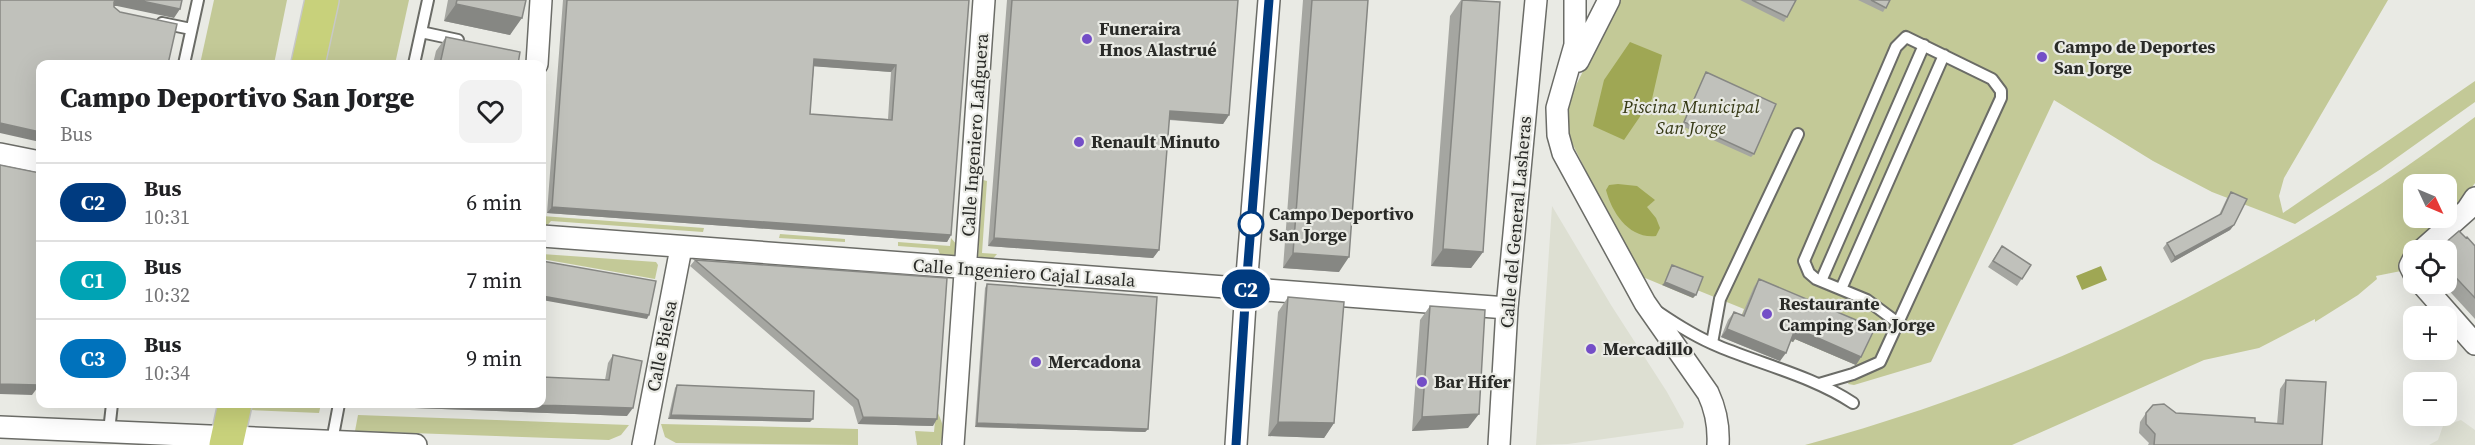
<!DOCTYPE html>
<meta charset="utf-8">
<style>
body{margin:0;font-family:"Source Serif 4",serif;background:#f2f2f2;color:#202124;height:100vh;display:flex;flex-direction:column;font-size:22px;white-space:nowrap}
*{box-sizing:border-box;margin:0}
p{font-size:20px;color:#757577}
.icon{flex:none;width:33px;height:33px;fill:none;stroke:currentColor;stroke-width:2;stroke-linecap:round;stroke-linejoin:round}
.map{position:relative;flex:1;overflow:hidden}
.details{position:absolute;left:36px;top:60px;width:510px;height:348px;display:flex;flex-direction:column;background:#fff;border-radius:12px;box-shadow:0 6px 24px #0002}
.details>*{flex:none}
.badge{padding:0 12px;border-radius:20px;font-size:21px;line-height:39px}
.needle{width:39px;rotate:134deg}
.buttons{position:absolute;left:2403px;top:174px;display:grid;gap:12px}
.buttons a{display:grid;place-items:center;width:54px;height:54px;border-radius:12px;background:#fff;box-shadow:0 6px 24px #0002;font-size:30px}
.map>.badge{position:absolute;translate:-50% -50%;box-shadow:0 0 0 3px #fff}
.round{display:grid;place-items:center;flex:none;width:63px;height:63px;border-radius:12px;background:#f2f2f2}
.head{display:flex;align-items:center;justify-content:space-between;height:102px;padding:0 24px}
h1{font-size:28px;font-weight:800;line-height:45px}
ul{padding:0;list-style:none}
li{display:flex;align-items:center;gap:18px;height:78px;padding:0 24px;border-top:2px solid #e0e0e0}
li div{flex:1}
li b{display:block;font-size:22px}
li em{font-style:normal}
li .badge{min-width:66px;font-weight:700;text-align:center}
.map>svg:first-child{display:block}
.built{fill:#dddfd2}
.green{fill:#c3c997}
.water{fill:#9fa754}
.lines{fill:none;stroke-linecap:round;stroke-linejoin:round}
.lane-casing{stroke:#6b6c67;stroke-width:14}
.street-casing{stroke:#6b6c67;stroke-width:24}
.highway-casing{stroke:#c7c8c7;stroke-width:36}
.lane{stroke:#fff;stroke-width:10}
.street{stroke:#fff;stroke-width:21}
.highway{stroke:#c8d17b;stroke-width:33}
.wall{fill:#a5a6a1;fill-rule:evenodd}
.shaded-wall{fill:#868783}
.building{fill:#c0c1bb;stroke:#868783;stroke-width:1.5;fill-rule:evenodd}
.line-casing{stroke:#fff;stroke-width:14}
.line{stroke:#003b80;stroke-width:9}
.poi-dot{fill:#744ec7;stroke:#e9eae4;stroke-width:2}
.stop-dot{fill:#fff;stroke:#003b80;stroke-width:3}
.labels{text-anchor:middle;stroke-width:4.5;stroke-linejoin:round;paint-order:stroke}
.poi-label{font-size:18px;font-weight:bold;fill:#292a27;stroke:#e9eae4;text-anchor:start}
.park-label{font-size:18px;font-style:italic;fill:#363915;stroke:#e9eae4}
.street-label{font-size:18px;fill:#292a27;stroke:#e9eae4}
.stop-label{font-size:18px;font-weight:bold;fill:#292a27;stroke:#e9eae4;text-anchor:start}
</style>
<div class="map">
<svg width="2475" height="445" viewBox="0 0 2475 445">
<rect width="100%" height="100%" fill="#e9eae4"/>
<!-- built -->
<path class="built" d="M1552,206l59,99 56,87 17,31 -1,5 -115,16 -32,1z
M2461,420l14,10v15h-46l9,-5 5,-14z"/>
<!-- green -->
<path class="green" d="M214,0h73l-13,64h-74z
M337,0h72l-14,64h-72z
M1619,0h769l-104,178 -5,18 4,17 192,-132v21l-94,67 -86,55 -83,-32 -59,-31 -99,-61 -123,262 -77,23 -6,-1 8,-19 -61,-26 -2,3 -53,-23 4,-10 -47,-19 -4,8 -55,-23 -70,-140 -1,-32z
M2475,117v66l-15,21 -13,11 -1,-31h-32v34h30c-16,14 -43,30 -43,53l-25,5 1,3 -19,16 -43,27v-3l-56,29 -55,12 -192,85h-207c245,-67 467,-175 670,-328z
M983,180l4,1 -5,72 15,1 -7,8 -11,-2 -1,-4z
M542,216l162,12 -1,4 -152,-11 -6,7 -3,-2z
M780,234l65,5v3l-66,-4z
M951,238l6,7 -3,11 -13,1 -3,-8 -40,-3v-4l52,4z
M542,254l114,8 2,3 -3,14 -113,-20z
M251,404h70l-2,9 -69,-3z
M936,409c6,13 11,22 4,36h-23l-2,-14 19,1z
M358,415l271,10 -8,10 -12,5 -254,-9z
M661,424l197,5v16l-182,-2 -11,-6z"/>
<!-- water -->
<path class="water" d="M1630,42l32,13 -10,44 -28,41 -31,-14 11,-46z
M1618,184l19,2 18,14 -8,7 9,11 4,10 -4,8c-27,3 -44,-23 -50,-46l3,-5z
M2101,266l6,14 -25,10 -6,-14z"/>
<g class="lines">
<!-- lane casing -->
<g class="lane-casing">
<path id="lane" d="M162,23l29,6
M421,32l37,8
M184,64l14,-64
M414,64l14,-64
M1821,281l103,-236
M1841,289l103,-234
M1658,312c19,13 38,25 60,34 45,19 94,30 135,57
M1712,343l8,-44 78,-165
M1819,384l34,-10 27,-12 121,-264v-7l-9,-12 -86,-42 -10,10 -92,214 5,12 7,6 51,21 31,23
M109,431l3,-27
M332,441l7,-37"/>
</g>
<!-- street casing -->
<g class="street-casing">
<path id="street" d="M1575,0v45l-18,63 1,27 5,18 82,150 63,90c8,17 11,33 10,52
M1578,61l31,-61
M537,64l4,-64
M0,154l40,8
M542,236l965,72
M2422,250l45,-40 8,-12
M2414,258l-4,8 4,8
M2422,284l53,60
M0,427l416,18
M643,445l38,-197
M953,445l31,-445
M1236,445l10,-157 23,-288
M1499,445l8,-137 29,-308"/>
</g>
<!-- highway casing -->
<g class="highway-casing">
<path id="highway" d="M308,64l14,-64
M226,445l9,-41"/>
</g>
<!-- lane -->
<use href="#lane" class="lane"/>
<!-- street -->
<use href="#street" class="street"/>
<!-- highway -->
<use href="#highway" class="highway"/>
</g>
<!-- wall -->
<path class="wall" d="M448,0h78l-16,35 -66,-14z
M563,0h406l-18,235 -4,7 -400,-29zM814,66l77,6 -3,47 -78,-5z
M1007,0h231l-9,115 -6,9 -54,-4 -10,130 -6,8 -165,-12z
M1303,0h65l-29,272 -56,-4z
M1461,0l22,252 -12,16 -40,-2 19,-250z
M1740,0h56l-12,22z
M1858,0h32l-7,12z
M446,37l72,27h-85l3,-13z
M1706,72l48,82 -3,3 -69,-31 22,-50z
M2231,192l3,33 -4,5 -59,33 -8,-15 4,-5 52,-28 8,-17z
M2466,238l9,8v73l-32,-35h3v-34z
M2002,246l29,19 -14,21 -29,-19z
M695,260l238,166 -75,-2 -5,-17 -163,-141z
M1759,279l102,78 -5,8 -61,-26 -2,3 -2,-1 -11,20 -59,-24 7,-17 6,-8 8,3 12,-28z
M987,284l161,145 -3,3 -170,-5 10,-139z
M1288,297l46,126 -10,15 -56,-2 10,-124z
M1430,306l38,122 -56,3 8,-111z
M613,355l14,61 -267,-10v-2h182l63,-24 3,-17z
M2286,380l36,65h-174l1,-2 -10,-10 1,-11 6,-9h30l101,11 3,-35z
M677,385l133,37 -142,-3 7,-31z"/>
<!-- shaded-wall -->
<path class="shaded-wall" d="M116,0h21l43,9 -6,9 -57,-12h-5l-4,5z
M456,4l66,14 -12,17 -66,-14z
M814,59l82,6 -5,7 -81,-6z
M1170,111l59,4 -6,9 -59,-5z
M0,123l40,9v10l-40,-9z
M552,207l399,28 -4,7 -400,-29z
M2234,225l-4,5 -59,33 4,-6z
M994,238l165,12 -6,8 -165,-12z
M1443,249l40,3 -12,16 -40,-2z
M1293,253l56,4 -10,15 -56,-4z
M1665,282l31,13 -3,3 -31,-13z
M542,296l107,19 -2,4 -105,-19z
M1727,329l59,24 -6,8 -59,-24z
M1800,330l61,27 -5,8 -61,-26 -2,3 -4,-2 5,-8z
M40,377v10h-2l-6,8 -32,-1v-10z
M362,404h146l125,4 -6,8 -267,-10z
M1479,414l-11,14 -56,3 10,-14z
M671,415l142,4 -3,3 -142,-3z
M863,417l74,2 -4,7 -75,-2z
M1278,422l56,1 -10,15 -56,-2z
M977,423l171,6 -3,3 -170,-5z"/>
<!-- building -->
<path class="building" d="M0,0h116l-2,2v5l6,5 57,12 -9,40h-128v68l-40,-9z
M137,0h45l-2,9z
M457,0h69l-4,18 -66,-14z
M567,0h402l-18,235 -399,-28zM814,59l82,6 -4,55 -82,-6z
M1012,0h226l-9,115 -59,-4 -11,139 -165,-12z
M1312,0h56l-19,257 -56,-4z
M1462,0l38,2 -17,250 -40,-3z
M1752,0h44l-9,17z
M1871,0h19l-4,8z
M446,37l74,15 -2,12h-78z
M1706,72l70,32 -22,50 -70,-32z
M0,165l40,8v206l-1,6 -39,-1z
M2231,192l16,7 -13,26 -59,32 -8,-14 54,-29z
M2459,231l7,7 1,-1 8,9v52l-29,-31v-17h-9z
M2002,246l29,19 -9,14 -29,-18z
M695,260l252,18 -10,141 -74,-2 -5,-17z
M542,261l114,20 -7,34 -107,-19z
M1672,265l31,12 -7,18 -31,-13z
M1759,279l116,49 -14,29 -61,-27 -1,4 -5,-2 -8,21 -59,-24 7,-17 10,4z
M987,284l170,13 -9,132 -171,-6z
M1288,297l56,5 -10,121 -56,-1z
M1430,306l55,4 -6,104 -57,3z
M613,355l29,6 -9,47 -125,-4h34v-27l67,3z
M2286,380l40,2 -4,63h-168l1,-11 -9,-10v-11l7,-8 11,-1 12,9 79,5v4l28,2z
M677,385l137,6 -1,28 -142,-4z"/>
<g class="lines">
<!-- line casing -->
<g class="line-casing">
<path id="line" d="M1236,445l10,-157 23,-288"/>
</g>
<!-- line -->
<use href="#line" class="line"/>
</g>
<!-- markers -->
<g class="poi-dot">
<circle cx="1087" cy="39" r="6"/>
<circle cx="2042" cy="57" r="6"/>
<circle cx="1079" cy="142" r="6"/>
<circle cx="1767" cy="314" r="6"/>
<circle cx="1591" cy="349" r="6"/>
<circle cx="1036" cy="362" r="6"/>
<circle cx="1422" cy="382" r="6"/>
</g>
<circle class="stop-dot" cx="1251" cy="224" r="12"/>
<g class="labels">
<!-- poi labels -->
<g class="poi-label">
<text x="1099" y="35">Funeraira<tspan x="1099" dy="21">Hnos Alastrué</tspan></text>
<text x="2054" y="53">Campo de Deportes<tspan x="2054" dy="21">San Jorge</tspan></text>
<text x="1091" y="148">Renault Minuto</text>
<text x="1779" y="310">Restaurante<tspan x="1779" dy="21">Camping San Jorge</tspan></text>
<text x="1603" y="355">Mercadillo</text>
<text x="1048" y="368">Mercadona</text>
<text x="1434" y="388">Bar Hifer</text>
</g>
<!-- park labels -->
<g class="park-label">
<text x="1691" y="113">Piscina Municipal<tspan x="1691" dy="21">San Jorge</tspan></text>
</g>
<!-- street labels -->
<g class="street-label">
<text transform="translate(975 135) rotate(-86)" y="6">Calle Ingeniero Lafiguera</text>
<text transform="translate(1516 222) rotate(-85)" y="6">Calle del General Lasheras</text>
<text transform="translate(1024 273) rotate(4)" y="6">Calle Ingeniero Cajal Lasala</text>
<text transform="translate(662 346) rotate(-79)" y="6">Calle Bielsa</text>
</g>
<!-- stop labels -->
<g class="stop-label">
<text x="1269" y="220">Campo Deportivo<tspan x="1269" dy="21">San Jorge</tspan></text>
</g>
</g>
</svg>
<div class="buttons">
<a><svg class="needle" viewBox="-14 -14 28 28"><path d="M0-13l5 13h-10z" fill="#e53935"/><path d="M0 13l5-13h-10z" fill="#757577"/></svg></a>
<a><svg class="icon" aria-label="locate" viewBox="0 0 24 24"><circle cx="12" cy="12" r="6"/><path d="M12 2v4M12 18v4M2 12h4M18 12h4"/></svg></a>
<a>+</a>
<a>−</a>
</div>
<b class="badge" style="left:1246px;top:289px;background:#003b80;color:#fff">C2</b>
<section class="details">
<div class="head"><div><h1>Campo Deportivo San Jorge</h1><p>Bus</p></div><a class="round"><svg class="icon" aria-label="heart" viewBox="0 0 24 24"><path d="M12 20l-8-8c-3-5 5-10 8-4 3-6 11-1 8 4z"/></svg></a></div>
<ul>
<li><span class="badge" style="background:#003b80;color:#fff">C2</span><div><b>Bus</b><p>10:31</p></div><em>6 min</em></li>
<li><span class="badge" style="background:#00a3b4;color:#fff">C1</span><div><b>Bus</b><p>10:32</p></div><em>7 min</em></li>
<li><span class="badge" style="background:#0072bc;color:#fff">C3</span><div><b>Bus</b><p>10:34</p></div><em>9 min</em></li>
</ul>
</section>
</div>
